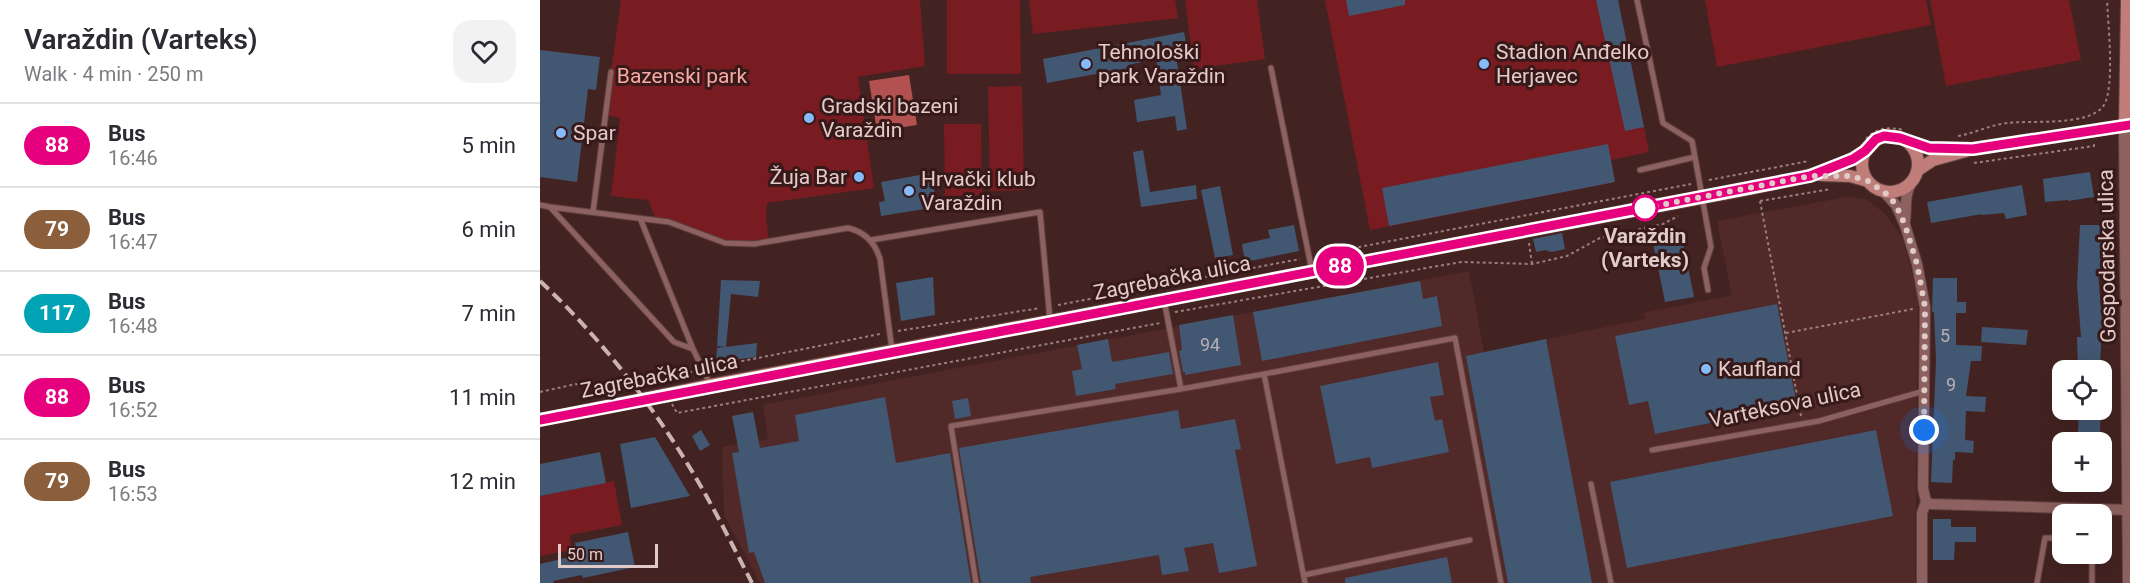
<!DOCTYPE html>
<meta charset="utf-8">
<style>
body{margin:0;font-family:Roboto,sans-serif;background:#f2f2f3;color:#2b2b33;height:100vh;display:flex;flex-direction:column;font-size:22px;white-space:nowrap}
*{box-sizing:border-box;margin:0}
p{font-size:20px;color:#7c7c81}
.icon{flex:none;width:33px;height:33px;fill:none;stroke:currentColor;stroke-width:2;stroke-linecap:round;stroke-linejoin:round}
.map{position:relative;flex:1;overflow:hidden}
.side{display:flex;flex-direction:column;background:#fff;width:540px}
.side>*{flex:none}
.badge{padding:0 12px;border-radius:20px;font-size:21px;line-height:39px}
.tools{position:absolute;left:1512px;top:360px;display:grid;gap:12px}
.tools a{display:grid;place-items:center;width:60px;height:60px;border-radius:12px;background:#fff;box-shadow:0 6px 24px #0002;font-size:30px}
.scale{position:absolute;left:18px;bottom:15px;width:100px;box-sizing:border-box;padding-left:6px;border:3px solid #e1cbc9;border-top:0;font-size:16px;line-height:21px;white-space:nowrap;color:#e1cbc9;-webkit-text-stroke:4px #381919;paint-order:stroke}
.you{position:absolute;width:30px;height:30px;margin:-15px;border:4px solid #fff;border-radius:50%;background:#1a73e8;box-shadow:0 0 0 9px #1a73e833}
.map>.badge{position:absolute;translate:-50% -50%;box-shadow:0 0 0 3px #fff}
.round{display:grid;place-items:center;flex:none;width:63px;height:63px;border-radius:18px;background:#f2f2f3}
.overview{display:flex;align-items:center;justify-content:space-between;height:102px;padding:0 24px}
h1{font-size:28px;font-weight:600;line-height:45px}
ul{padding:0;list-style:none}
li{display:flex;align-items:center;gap:18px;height:84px;padding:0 24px;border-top:2px solid #e1e1e2}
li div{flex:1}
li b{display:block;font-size:22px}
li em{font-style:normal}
li .badge{min-width:66px;font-weight:700;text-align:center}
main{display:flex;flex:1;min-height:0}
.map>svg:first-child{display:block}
.built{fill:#512928}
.green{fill:#781c21}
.water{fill:#b25150}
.building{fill:#425771}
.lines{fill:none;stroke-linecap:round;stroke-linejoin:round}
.service-casing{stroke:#5f4140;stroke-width:7}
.minor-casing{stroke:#5f4140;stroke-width:12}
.tertiary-casing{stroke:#5f4140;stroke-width:14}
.secondary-casing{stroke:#5f4140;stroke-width:14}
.path{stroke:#997f7d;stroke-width:2;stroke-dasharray:3 3;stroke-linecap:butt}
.service{stroke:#8c615f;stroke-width:5}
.minor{stroke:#8c615f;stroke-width:10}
.tertiary{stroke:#8c615f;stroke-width:12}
.secondary{stroke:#c17d79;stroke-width:12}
.rail{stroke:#cbb3b1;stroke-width:4;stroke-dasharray:12 6;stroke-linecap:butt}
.line-casing{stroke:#fff;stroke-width:14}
.line{stroke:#e6007e;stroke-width:9}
.walk{stroke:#e1cbc9;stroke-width:6;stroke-dasharray:0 10.8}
.poi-dot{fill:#86bbfb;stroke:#381919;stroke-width:2}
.stop-dot{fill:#fff;stroke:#e6007e;stroke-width:3}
.labels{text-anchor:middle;stroke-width:6;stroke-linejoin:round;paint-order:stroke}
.number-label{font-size:18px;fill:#b9aeb3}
.poi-label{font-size:21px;fill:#e1cbc9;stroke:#381919;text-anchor:start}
.park-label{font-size:21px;fill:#f7a9a4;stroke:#381919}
.stop-label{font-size:21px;font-weight:bold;fill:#e1cbc9;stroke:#381919}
.street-label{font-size:21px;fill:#e1cbc9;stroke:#381919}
</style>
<main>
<section class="side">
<div class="overview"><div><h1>Varaždin (Varteks)</h1><p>Walk · 4 min · 250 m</p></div><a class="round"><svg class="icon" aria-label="heart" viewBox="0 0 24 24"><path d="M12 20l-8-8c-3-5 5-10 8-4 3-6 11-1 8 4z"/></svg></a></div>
<ul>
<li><span class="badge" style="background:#e6007e;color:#fff">88</span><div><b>Bus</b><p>16:46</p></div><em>5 min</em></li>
<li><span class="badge" style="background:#8b5e3c;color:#fff">79</span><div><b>Bus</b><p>16:47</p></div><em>6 min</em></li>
<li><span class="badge" style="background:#00a3b4;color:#fff">117</span><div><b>Bus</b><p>16:48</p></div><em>7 min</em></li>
<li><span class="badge" style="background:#e6007e;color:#fff">88</span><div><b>Bus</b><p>16:52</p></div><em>11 min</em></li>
<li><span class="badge" style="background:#8b5e3c;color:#fff">79</span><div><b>Bus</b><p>16:53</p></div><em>12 min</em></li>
</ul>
</section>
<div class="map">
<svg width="1590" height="583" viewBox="0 0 1590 583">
<rect width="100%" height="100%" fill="#432322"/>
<!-- built -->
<path class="built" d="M1306,197l20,2 19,15 17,23 16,57 -3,289h-1155l-36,-68 -2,-68 46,-8 -5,-34 706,-134 15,81 161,-33 -1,-6 88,-18 -15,-74z"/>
<!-- green -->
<path class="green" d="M81,0h299l5,66 -67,11 16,111 -107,15 -1,14 3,24 -44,2 -69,-23 -8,-20 -37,-4 9,-78 -15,-3z
M407,0h73l1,74h-74z
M489,0h146l3,18 -145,16z
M645,0h72l8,59 -71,10z
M785,0h293l31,152 -38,8 4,22 -245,48z
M1165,0h221l5,25 -214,42z
M1390,0h139l12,60 -135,26z
M482,86l2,104 -34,1 -2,-104z
M404,124h37l1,71 -37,1z
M74,481l8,44 -52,10 2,15 -32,6v-60z"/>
<!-- water -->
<path class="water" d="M369,75l8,50 -40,6 -8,-50z"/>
<!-- building -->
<path class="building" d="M806,0h59v5l-56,11z
M1056,0h22l26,127 -19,4z
M644,32l4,21 -12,3 11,73 -10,2 -2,-15 -38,6 -3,-22 27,-5 -5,-36 -28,6 1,3 -82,15 -4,-24z
M0,50l60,7 -4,33 -8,-1 -11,93 -37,-5z
M1068,144l7,38 -226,44 -7,-38z
M603,150l7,42 46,-7 1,14 -56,8 -8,-55z
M1550,172l4,25 -26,4v-1l-23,2 -2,-23z
M391,173l6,34 -56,9 -2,-14 6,-1 -4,-19z
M1482,185l5,30 -21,4 -2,-6 -22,2v-1l-51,9 -4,-21z
M680,186l13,69 -18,3 -14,-68z
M754,225l5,26 -54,11 -3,-18 28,-6 -2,-8z
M1540,225h22l-2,48h-2l4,46 -2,51h-22l-1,-33h4l-4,-51z
M1141,232l13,65 -29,5 -13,-64z
M1022,233l3,16 -13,3 -7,-2 -9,2 -3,-13z
M393,277l2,38 -34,6 -5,-38z
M1393,278h24v24h9v11h-10v32l26,1 -1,15h-10l-5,35 20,1 -1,15 -19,-1 -1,29 9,1 -1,12 -18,-1v8h-2l-1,23 -21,-1 5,-122 -2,-48h-2z
M181,280l39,1 -2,16 -27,-3 -5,53 -9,-1z
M880,281l3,18 14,-3 5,30 -180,35 -9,-49z
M1237,304l20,102 -142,28 -7,-33 -19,4 -14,-69z
M693,315l8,50 -56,10v-3h-2l-4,-21 3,-1 -3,-25z
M1442,327l46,3 -2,15 -45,-3z
M568,339l4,23 57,-10 4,22 -58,10 1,5 -40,7 -4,-25 10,-2 -5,-24z
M1006,339l46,244h-84l-42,-227z
M217,343l-1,14 -40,5 1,-14z
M898,362l6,33 -14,2 5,24 7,-2 7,33 -77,16 -2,-11 -34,7 -16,-78z
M345,397l11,66 54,-10 21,130h-206l-11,-31 -5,1 -17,-100 7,-1 -7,-36 21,-4 7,36 39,-7 -4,-26z
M428,398l3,18 -16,3 -3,-18z
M638,410l3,19 54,-10 6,30 -6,1 22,116 -38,7 -6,-30 -29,5 5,23 -27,4 -3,-20 -129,22 1,6h-50l-22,-135z
M1539,410h22l-1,23 -22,-1z
M161,430l9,15 -10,6 -8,-15z
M1336,430l17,86 -266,52 -17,-86z
M115,437l35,59 -59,12 -11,-64z
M60,452l6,31 -66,13v-32z
M1393,519h18v8h25v15h-21l-1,18h-21z
M88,532l7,35 -52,11 -1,-3 -29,6 1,2h-14v-19l38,-9 -3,-12z
M907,557l5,26h-107v-5z"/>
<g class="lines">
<!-- service casing -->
<g class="service-casing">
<path id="service" d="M1097,0l26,123 29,18 3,16
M731,68l41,203
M1100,170l55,-13 16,90 -7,21 4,22
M0,205l10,2
M53,212l18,-140
M100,218l53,131 17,35
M331,240l169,-28 10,108
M153,349l-19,-7 -124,-135 119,15 56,21 29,1 94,-16c17,4 27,14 32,31l12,91
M724,374l191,-36 46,245
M641,389l83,-15 41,209
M1112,450l167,-29 105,-30
M1051,484l20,99
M764,575l166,-35
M436,583l-25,-157 230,-37 -17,-89
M1497,583l8,-45h17
M1552,583v-29"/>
</g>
<!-- minor casing -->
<g class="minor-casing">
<path id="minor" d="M1343,191l13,14 9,20 12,39 8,43 -2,181 3,14 5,2 199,6
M1365,221c2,-15 -1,-24 6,-38
M1382,583v-70l4,-11"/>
</g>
<!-- tertiary casing -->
<g class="tertiary-casing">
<path id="tertiary" d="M1585,126l4,457"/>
</g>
<!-- secondary casing -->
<g class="secondary-casing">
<path id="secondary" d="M1585,126l2,-126
M1322 164a28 28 0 1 1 56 0a28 28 0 1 1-56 0Z
M1369,142l20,6 25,1
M1378,170l15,-10 40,-11 157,-24
M1281,175l29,1 18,5
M0,420l171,-35 1032,-195c41,-9 86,-15 122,-39"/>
</g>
<!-- path -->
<path class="path" d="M1418,136c17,-3 32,-11 49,-13 23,-3 83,4 97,-18 11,-19 4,-81 3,-105
M1326,139c11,-12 23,-12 38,-9
M1434,163l120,-17v-2
M1169,180l100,-19
M1220,201l71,-12
M1220,201l41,215
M989,243l3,21
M777,255l374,-71
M518,305l242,-46
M635,312l286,-50 71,2 35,-8 33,-18 63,-14 15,-8
M358,331l142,-23
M1246,333l127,-24
M172,367l168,-33
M91,387l23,-7 41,-9
M0,392l36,-8 37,7
M132,404l5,9 483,-90"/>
<!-- service -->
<use href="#service" class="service"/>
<!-- minor -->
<use href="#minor" class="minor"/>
<!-- tertiary -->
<use href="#tertiary" class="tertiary"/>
<!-- secondary -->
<use href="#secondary" class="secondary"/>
<!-- rail -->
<path class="rail" d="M0,281c64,60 119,132 163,209 17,30 33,62 49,93"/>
</g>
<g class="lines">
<!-- line casing -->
<g class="line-casing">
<path id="line" d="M0,420l1270,-244 43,-17 12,-8 11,-12 8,-3 16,2 29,10 44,1 157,-24"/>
</g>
<!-- line -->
<use href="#line" class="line"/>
<!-- walk -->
<path class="walk" d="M1105,208l165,-32h40l18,5 20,14 8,10 9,20 12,39 8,43 -1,123"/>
</g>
<!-- markers -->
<g class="poi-dot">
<circle cx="546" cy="64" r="6"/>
<circle cx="944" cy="64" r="6"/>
<circle cx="269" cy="118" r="6"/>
<circle cx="21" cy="133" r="6"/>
<circle cx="319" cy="177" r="6"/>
<circle cx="369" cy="191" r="6"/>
<circle cx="1166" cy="369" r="6"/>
</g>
<circle class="stop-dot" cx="1105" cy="208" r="12"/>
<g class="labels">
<!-- number labels -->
<g class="number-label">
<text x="1405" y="342">5</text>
<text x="670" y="351">94</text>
<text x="1411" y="391">9</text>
</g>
<!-- poi labels -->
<g class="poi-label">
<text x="558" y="59">Tehnološki<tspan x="558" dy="24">park Varaždin</tspan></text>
<text x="956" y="59">Stadion Anđelko<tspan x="956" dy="24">Herjavec</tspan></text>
<text x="281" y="113">Gradski bazeni<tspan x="281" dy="24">Varaždin</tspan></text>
<text x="33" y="140">Spar</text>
<text x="307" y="184" text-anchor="end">Žuja Bar</text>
<text x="381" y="186">Hrvački klub<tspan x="381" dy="24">Varaždin</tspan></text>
<text x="1178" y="376">Kaufland</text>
</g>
<!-- park labels -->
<g class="park-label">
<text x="142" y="83">Bazenski park</text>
</g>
<!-- stop labels -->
<g class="stop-label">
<text x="1105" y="243">Varaždin<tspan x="1105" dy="24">(Varteks)</tspan></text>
</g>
<!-- street labels -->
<g class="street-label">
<text transform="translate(1567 256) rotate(-91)" y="7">Gospodarska ulica</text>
<text transform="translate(632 278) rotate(-11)" y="7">Zagrebačka ulica</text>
<text transform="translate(119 376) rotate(-11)" y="7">Zagrebačka ulica</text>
<text transform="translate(1245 405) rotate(-12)" y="7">Varteksova ulica</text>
</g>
</g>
</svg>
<div class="tools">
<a><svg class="icon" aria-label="locate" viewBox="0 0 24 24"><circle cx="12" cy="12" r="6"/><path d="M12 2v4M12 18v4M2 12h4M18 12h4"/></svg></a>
<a>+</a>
<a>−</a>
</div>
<div class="scale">50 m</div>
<div class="you" style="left:1384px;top:430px"></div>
<b class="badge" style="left:800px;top:266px;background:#e6007e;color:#fff">88</b>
</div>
</main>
